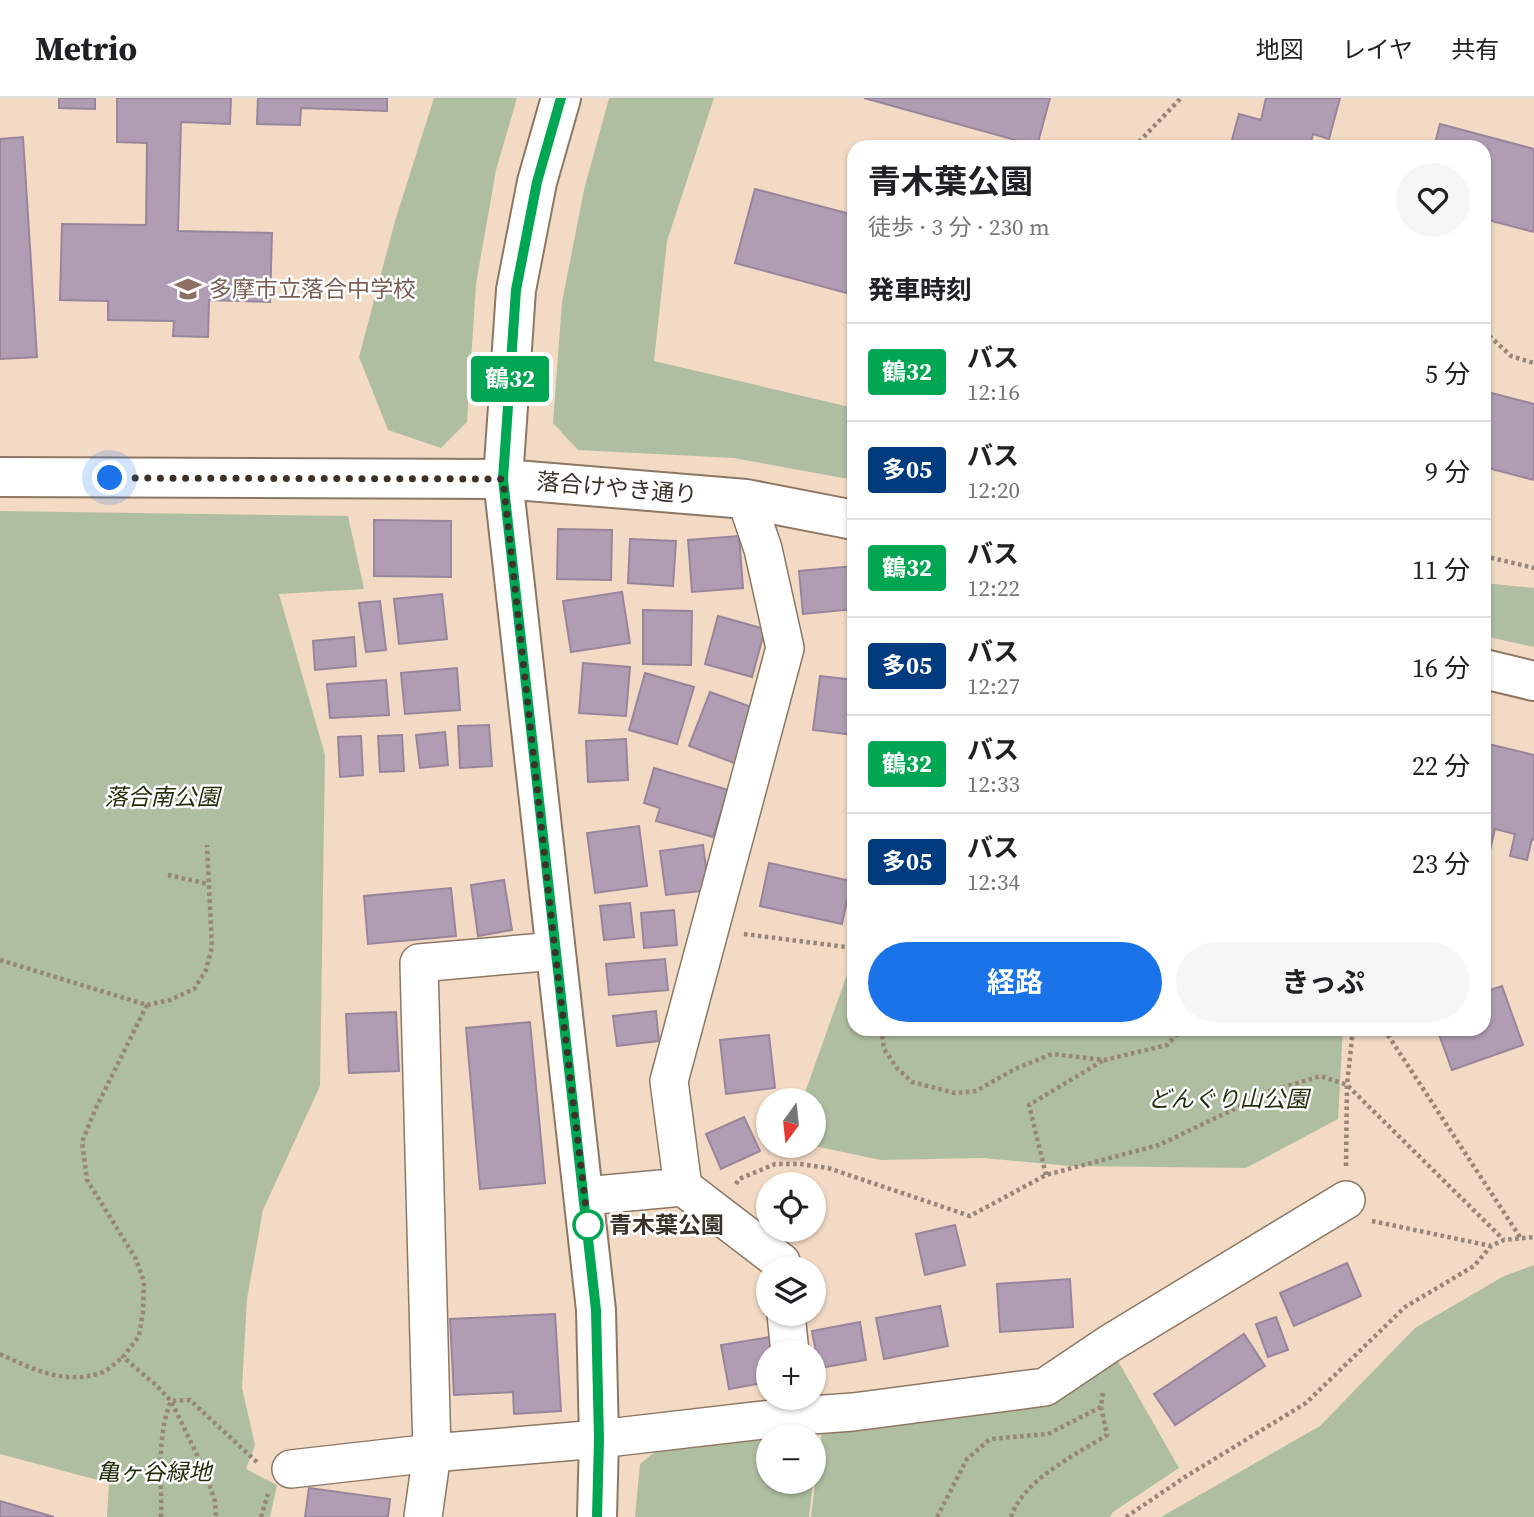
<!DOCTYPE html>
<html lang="ja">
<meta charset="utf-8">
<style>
body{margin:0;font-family:"Source Serif 4","Noto Sans JP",serif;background:#f6f6f6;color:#202124;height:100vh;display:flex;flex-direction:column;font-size:26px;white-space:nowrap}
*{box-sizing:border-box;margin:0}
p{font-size:23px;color:#757577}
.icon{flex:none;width:38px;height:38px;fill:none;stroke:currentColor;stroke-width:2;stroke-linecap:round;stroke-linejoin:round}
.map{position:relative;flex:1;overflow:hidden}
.sheet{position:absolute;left:847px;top:42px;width:644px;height:896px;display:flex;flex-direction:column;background:#fff;border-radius:21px;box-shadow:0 2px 5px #0004}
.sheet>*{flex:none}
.badge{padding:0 14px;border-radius:5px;font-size:24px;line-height:46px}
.needle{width:46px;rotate:195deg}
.tools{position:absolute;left:756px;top:990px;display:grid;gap:14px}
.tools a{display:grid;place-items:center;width:70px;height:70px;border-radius:50%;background:#fff;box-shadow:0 2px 5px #0004;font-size:35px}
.you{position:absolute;width:35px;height:35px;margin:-18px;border:5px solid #fff;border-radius:50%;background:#1a73e8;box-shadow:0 0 0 10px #1a73e833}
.map>.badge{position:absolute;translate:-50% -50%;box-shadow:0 0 0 4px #fff}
h2{padding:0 21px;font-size:26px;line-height:63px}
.round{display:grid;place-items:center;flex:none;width:74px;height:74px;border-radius:37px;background:#f6f6f6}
.headline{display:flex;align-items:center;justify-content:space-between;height:119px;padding:0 21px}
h1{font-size:33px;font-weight:700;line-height:52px}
.action{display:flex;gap:14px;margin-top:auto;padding:14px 21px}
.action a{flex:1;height:80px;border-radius:42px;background:#1a73e8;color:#fff;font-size:28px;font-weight:700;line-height:80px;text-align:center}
.action a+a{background:#f6f6f6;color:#202124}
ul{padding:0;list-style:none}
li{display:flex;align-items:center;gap:21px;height:98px;padding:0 21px;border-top:2px solid #e0e0e0}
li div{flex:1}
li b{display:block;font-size:26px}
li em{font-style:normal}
li .badge{min-width:77px;font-weight:700;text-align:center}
header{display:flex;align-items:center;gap:42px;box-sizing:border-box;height:98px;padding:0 35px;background:#fff;border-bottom:2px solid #e0e0e0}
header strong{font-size:33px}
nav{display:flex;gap:38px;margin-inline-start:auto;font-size:24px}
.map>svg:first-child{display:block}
.green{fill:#afbea0}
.building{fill:#b19db3;stroke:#99859b;stroke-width:2}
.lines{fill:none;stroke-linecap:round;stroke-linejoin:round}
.street-casing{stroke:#8d7763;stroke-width:40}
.secondary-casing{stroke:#8d7763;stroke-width:42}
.path{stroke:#978677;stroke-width:4.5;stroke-dasharray:3.5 3.5;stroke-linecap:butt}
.street{stroke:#fff;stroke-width:37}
.secondary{stroke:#fff;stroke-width:38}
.line-casing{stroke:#fff;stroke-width:16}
.line{stroke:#00a651;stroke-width:10}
.walk{stroke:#3b3229;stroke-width:7;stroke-dasharray:0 12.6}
.stop-dot{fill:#fff;stroke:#00a651;stroke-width:3.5}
.labels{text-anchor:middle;stroke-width:5;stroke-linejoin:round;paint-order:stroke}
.education-label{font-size:23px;fill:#785e54;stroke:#fff;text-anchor:start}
.street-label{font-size:23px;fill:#3b3229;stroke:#fff}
.park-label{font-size:23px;font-style:italic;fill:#21300b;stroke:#fff}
.stop-label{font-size:23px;font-weight:bold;fill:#3b3229;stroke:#fff;text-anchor:start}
</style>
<header>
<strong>Metrio</strong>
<nav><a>地図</a><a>レイヤ</a><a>共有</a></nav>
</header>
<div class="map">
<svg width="1534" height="1419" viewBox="0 0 1534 1419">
<rect width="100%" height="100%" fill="#f3dac4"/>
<!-- green -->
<path class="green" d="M434,0h83l-21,72 -20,114 -9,138 -26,26 -53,-18 -29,-73 36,-136z
M609,0h105l-47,143 -13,120 200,47v72l-120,-22 -156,-8 -25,-27 9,-121 22,-112z
M0,413l348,5 16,73 -85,5 46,161 -5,331 -57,124 -16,89 -5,89 13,57 -9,24 31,16 -7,32h-163l2,-34 -109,-29z
M1484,485l50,5v59l-50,-11z
M854,857v74h489l-5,90 -92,49 -176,-2 -86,-8 -103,2 -67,-14v-45h-12z
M1534,1167v252h-373l159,-91 95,-98 89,-52z
M1118,1263l61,107 -66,44 -3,5h-299l11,-88 227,-27z
M752,1339l16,5v40h45l-4,35h-174l5,-53 17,-14z"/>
<!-- building -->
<path class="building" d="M59,0h36v11l-36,-1z
M117,0h114l-1,26 -49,-2 -3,109 94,2 -2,69 -61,-2 -1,37 -35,-1 1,-15 -66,-1v-19l-48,-1 2,-76 84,1 1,-82 -30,-1z
M258,0h129v13l-86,-3 -1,17 -43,-1z
M864,0h186l-13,48z
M1266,0h74l-11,41 -16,-5 -3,13h-80l9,-33 22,6z
M1440,26l94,25v83l-50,-13v-72h-50z
M23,39l14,220 -37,2v-220z
M755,91l99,26v80l-119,-32z
M1484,293l50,13v76l-50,-13z
M374,422l77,1v56l-77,-1z
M558,431l54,1 -1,50 -54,-1z
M739,438l4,52 -51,4 -4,-52z
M630,441l46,2 -3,45 -45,-3z
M854,468v43l-51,5 -4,-43z
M622,494l8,51 -59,9 -8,-51z
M442,496l5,45 -48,5 -5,-45z
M380,503l6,49 -20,2 -7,-49z
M643,512l49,1 -1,54 -48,-1z
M718,518l47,13 -13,48 -47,-13z
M354,539l2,29 -41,4 -2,-29z
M583,565l47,4 -4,49 -47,-3z
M457,570l3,42 -55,4 -4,-41z
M645,575l49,14 -17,57 -48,-14z
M820,578l34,4v55l-41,-5z
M386,582l3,35 -59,3 -3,-34z
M710,594l47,17 -20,55 -48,-18z
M489,627l3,41 -32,2 -2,-42z
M445,634l3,33 -28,3 -4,-33z
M402,637l2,36 -24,1 -2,-36z
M361,638l2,39 -23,2 -2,-40z
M626,641l2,41 -40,2 -2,-41z
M1484,645l50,12v85l-2,-1 -5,21 -17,-4 5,-22 -20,-5 -11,47z
M654,670l74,22 -15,47 -57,-16 4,-13 -16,-5z
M639,728l8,60 -52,7 -8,-60z
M703,747l6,45 -43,5 -6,-44z
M769,765l82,18 -9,43 -82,-18z
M504,782l8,50 -34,6 -7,-51z
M451,790l5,48 -88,8 -4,-48z
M630,805l4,34 -30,3 -4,-34z
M674,812l3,35 -33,3 -3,-35z
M665,861l3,31 -59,5 -3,-31z
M1502,888l21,59 -71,25 -15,-41h47v-37z
M656,913l3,30 -42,5 -4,-30z
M396,914l3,59 -50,2 -3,-59z
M530,924l15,161 -65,6 -14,-161z
M769,937l6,53 -49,6 -6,-54z
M744,1019l16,34 -39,18 -15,-35z
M955,1127l10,40 -40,10 -9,-41z
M1347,1165l14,33 -67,30 -14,-33z
M1070,1181l3,48 -73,5 -3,-48z
M940,1208l8,40 -64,13 -8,-41z
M555,1216l6,97 -47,3 -1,-22 -59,3 -4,-76z
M1276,1219l12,33 -20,7 -12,-33z
M860,1224l6,38 -47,8 -7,-37z
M1244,1236l21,32 -90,59 -21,-31z
M770,1239l3,16h-5v29l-39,7 -8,-44z
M309,1390l81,11 -2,18h-83z
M0,1403l54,16h-54z"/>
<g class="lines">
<!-- street casing -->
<g class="street-casing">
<path id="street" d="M746,401l17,50 22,99 -116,433 14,106 98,75v7
M585,1098l98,-9
M786,1216l4,39
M291,1371l141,-16 167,-14 198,-23 56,-4 192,-25 64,-43 237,-144
M423,1419l9,-64 -13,-490 136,-12"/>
</g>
<!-- secondary casing -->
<g class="secondary-casing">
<path id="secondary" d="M561,0l-24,84 -21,108 -13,189 93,831 3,129 -2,78
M0,379l503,2 243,20 108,21
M1484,571l50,12"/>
</g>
<!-- path -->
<path class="path" d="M1134,49l47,-49
M1484,233l27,25 23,7
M1484,458l50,12
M168,777l40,9
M744,836l110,14
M0,862l147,45 23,-5 24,-11 12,-19 6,-23 -5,-102
M147,907l-52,105 -13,32 5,38 49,79 8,23 -1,30 -4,24 -16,21 34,29 14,15 33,68 11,32 1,16
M881,931l3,20 13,19 15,14 43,11 21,-2 39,-22 37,-15 53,6 62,-15 15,-16
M1384,931l136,208
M1346,1068l1,-81 6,-56
M1046,1077l-17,-70 75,-45
M736,1086l3,-5 36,-15h25l28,4 142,48 76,-41 113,-30 88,-42 6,-7 68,-20 26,9 157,155
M1372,1123l119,25
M0,1256c32,15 64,31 101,19 8,-3 15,-11 22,-16
M161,1419c1,-39 -5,-79 10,-116l19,-1 69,64
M261,1419l7,-23
M937,1419l30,-58 23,-20 58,-5 53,-27
M1011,1419c12,-37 64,-62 96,-82l-6,-28 2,-17
M1126,1419l59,-40 121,-74 99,-96 69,-41 17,-20 13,-6 30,-3"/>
<!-- street -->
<use href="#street" class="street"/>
<!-- secondary -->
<use href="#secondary" class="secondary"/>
</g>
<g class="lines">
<!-- line casing -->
<g class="line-casing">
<path id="line" d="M561,0l-24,84 -21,108 -13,189 93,831 3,129 -2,78"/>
</g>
<!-- line -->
<use href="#line" class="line"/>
<!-- walk -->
<path class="walk" d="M110,380l393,1 52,472 33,274"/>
</g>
<!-- icons -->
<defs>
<g id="school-bare" transform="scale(2.1)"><path d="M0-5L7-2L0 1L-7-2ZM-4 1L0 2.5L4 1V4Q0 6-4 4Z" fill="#8d6e63" stroke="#fff" stroke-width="2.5" paint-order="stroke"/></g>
</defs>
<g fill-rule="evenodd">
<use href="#school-bare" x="188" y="191"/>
</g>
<!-- markers -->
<circle class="stop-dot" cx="588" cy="1127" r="14"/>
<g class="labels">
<!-- education labels -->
<g class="education-label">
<text x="209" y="199">多摩市立落合中学校</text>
</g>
<!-- street labels -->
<g class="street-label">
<text transform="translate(617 390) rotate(5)" y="8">落合けやき通り</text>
</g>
<!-- park labels -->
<g class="park-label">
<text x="162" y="707">落合南公園</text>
<text x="1228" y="1009">どんぐり山公園</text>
<text x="154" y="1382">亀ヶ谷緑地</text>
</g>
<!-- stop labels -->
<g class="stop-label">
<text x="609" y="1135">青木葉公園</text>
</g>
</g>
</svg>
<div class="tools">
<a><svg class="needle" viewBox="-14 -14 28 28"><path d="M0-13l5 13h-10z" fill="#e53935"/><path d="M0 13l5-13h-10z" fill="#757577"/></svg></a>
<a><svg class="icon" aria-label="locate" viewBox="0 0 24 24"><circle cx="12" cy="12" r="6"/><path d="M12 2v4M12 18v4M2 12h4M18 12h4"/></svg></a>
<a><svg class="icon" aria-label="layers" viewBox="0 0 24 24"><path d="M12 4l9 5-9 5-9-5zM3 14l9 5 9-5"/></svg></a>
<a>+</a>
<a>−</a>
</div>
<div class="you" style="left:110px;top:380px"></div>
<b class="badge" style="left:510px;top:281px;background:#00a651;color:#fff">鶴32</b>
<section class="sheet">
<div class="headline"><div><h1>青木葉公園</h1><p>徒歩 · 3 分 · 230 m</p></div><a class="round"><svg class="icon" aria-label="heart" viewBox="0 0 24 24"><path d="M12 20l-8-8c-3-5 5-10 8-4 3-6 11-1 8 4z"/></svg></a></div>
<h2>発車時刻</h2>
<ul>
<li><span class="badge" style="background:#00a651;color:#fff">鶴32</span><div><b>バス</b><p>12:16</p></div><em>5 分</em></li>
<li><span class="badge" style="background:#003b80;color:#fff">多05</span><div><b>バス</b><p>12:20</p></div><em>9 分</em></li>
<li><span class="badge" style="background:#00a651;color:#fff">鶴32</span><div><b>バス</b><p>12:22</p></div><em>11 分</em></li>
<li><span class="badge" style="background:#003b80;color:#fff">多05</span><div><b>バス</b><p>12:27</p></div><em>16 分</em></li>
<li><span class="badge" style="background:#00a651;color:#fff">鶴32</span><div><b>バス</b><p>12:33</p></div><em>22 分</em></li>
<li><span class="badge" style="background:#003b80;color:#fff">多05</span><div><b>バス</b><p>12:34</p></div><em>23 分</em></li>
</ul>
<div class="action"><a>経路</a><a>きっぷ</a></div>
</section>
</div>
